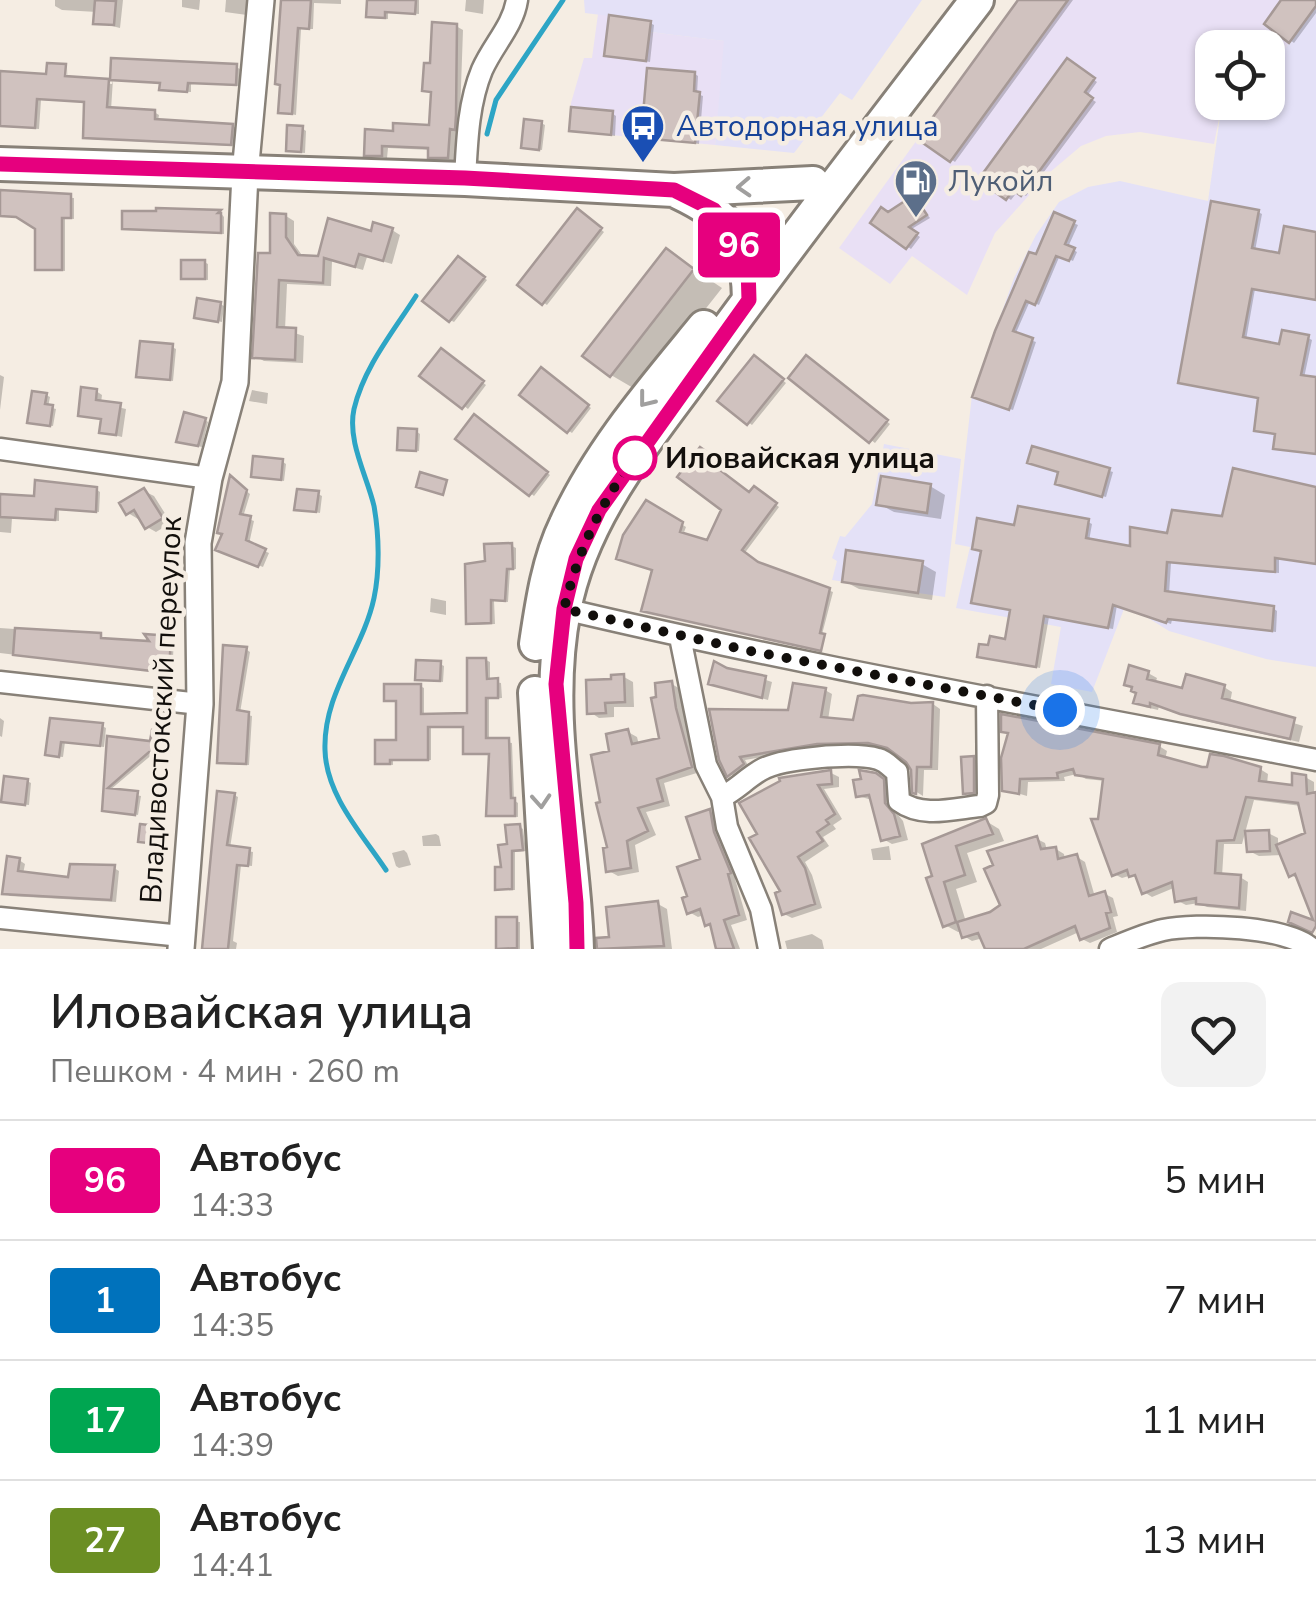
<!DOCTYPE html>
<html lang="ru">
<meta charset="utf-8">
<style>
body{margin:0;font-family:"Nunito Sans",sans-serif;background:#f2f2f2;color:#222;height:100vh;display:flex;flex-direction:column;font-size:38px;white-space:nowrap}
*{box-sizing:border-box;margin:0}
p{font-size:32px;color:#767676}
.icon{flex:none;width:55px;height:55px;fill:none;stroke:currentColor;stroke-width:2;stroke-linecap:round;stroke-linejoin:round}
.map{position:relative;height:949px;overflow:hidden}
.drawer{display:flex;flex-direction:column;background:#fff;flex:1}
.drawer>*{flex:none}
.badge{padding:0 20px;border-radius:8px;font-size:35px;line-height:65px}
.tools{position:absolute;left:1195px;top:30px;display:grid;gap:20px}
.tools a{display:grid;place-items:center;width:90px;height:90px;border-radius:20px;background:#fff;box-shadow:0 2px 8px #0004;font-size:50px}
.you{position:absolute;width:50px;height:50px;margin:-25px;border:8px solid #fff;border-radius:50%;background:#1a73e8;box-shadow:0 0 0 15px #1a73e833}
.map>.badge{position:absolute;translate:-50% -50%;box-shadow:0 0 0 5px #fff}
.round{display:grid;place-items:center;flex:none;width:105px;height:105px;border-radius:20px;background:#f2f2f2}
.overview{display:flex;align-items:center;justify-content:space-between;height:170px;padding:0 50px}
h1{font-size:48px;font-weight:600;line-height:75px}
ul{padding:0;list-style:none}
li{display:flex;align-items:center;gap:30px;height:120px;padding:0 50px;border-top:2px solid #e0e0e0}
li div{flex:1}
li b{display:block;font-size:38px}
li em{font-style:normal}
li .badge{min-width:110px;font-weight:700;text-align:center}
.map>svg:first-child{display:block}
.commercial{fill:#e9e0f5}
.industrial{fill:#e4e1f7}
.shadow{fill:#0003}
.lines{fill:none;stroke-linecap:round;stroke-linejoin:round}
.stream{stroke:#2da5c5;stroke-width:5}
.building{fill:#d0c2bf;stroke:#a69996;stroke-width:2.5}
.minor-casing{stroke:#888178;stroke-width:25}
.tertiary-casing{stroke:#888178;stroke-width:30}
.primary-casing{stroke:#888178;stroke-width:38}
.minor{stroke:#fff;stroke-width:20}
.tertiary{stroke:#fff;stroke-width:25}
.primary{stroke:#fff;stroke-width:32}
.oneway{stroke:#a09f9e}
.line-casing{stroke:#fff;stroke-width:22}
.line{stroke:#e6007e;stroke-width:15}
.walk{stroke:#120f0c;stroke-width:10;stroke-dasharray:0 18}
.stop-dot{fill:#fff;stroke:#e6007e;stroke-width:5}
.labels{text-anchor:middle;stroke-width:9;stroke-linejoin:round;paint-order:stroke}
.transit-label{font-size:30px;fill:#164399;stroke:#f5ede3;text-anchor:start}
.service-label{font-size:30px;fill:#4e5e75;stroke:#f5ede3;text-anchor:start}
.stop-label{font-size:30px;font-weight:bold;fill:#120f0c;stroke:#f5ede3;text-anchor:start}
.street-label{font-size:30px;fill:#120f0c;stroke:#f5ede3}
</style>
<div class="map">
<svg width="1316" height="949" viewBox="0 0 1316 949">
<rect width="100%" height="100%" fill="#f5ede3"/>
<!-- commercial -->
<path class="commercial" d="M1018,0h298v6l-48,66v-24h-56v54l10,1 -8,41 -74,-12 -34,4 -25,10 -32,27 -54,60 -28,62 -55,-39 -22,28 -51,-36z
M598,14l53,7 -1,11 75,9 -10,104 -146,-14 2,-28 13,-45h8z"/>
<!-- industrial -->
<path class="industrial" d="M584,0h338l-70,100 -12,-7 -46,60 -79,-8 9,-104 -74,-9v-11l-65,-8z
M1316,6v661l-50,-8 -97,-28 -24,-15 -21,-7 -32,83 -41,-8 10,-57 -105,-19 14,-61 -15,-3 17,-149 42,-117 22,-43 23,-33 29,-15 32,-6 88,20 14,-98 46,-1v-30z
M884,444l77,15 -16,138 -113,-17 5,-19 -5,-3 8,-22 5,1 27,-33z"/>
<!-- shadow -->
<path class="shadow" d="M55,0h68l-3,28 -24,-6 1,-10 -35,-2 -7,-4z
M182,0h18l-1,10 -17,-3z
M226,0h22l-1,15 -22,-3z
M283,0h58v4l-27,-1 -1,26h-12l-5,86 -15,-3z
M370,0h49v14l-31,-2v7l-15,-1 -4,-3z
M466,0h18l-1,14 -18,-3z
M1021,0h52l-118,162 -34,-24z
M1284,0h32v13l-22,30 -27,-20z
M650,23l4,2 -4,37 -44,-7z
M456,26l7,4 -3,85 -6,46 -18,-1 -6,-4 1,-6 -43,-2 -1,10 -21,-4 29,-21 37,-6 -1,-34 -6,-3 7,-24z
M1068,61l29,21 -10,14 9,6 -70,94 -8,-5 -7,9 -29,-20z
M236,67l4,2 -1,17 -48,-3v9l-25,-1 -4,-7 -49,-5z
M68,68v11l44,5 1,-5 -2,31 43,2 5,3 -1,6 75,5 4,3 -2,17 -145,-7 -4,-2v-35l-45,-2 -2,29 -39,-3v-53l67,16z
M695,74l3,2 -1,18 6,2 -4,48 -56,-7z
M613,114l3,2 -1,20 -44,-6z
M541,123l4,2 -3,25 -15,-1z
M302,128l4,3 -1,22 -13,-1 -3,-2z
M0,193l74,5v21l-9,-1v53l-27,-3 -1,-40 -15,-11h-22z
M914,198l16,20 -20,12 10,7 -9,12 -38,-27z
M158,210l62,2 4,5v17l-99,-7 33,-13z
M1258,212l4,2 -7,37 26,5 35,-21v65l-61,-11 -9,51 35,7 27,-9 4,2 -8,38 12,2v74l-36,-4 -2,-15 -21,-5 4,-32 -77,-14z
M581,214l23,18 -57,73 -3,-2z
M1055,215l23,10 -10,22 9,5 -4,9 -13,-6 -21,50 -9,-4 -15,34 21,7 -23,68 -34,-12z
M286,216l8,5v23l10,14 16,1 72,-29 8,5 -8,29 -25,-7 -4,13 -31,-9 -1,25 -44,-2 -2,46 19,6 -1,27 -39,-2 -9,-5 17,-100z
M667,251l55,37 -82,104 -29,-17z
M462,261l25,19 -33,42 -4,-2z
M204,262l4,2v16l-24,-3z
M220,304l4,2 -2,16 -26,-5z
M172,347l4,2 -3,32 -34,-5z
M445,353l41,32 -18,24 -45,-34z
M758,360l28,23 -34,42 -31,-24z
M810,360l80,64 -15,19 -84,-65z
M545,373l46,35 -19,25 -3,-2z
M0,375l4,2 -4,33z
M252,390l16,3 -1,11 -18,-3z
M96,391l6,4 -1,8 25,6 -4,28 -20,-5 1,-12 -23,-5z
M46,395l4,2 -2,10 8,2 -3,17 -19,-2z
M205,420l3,2 -6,25 -20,-4z
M478,420l72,55 -16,21 -75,-58z
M416,431l4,3 -1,17 -19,-2z
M1033,449l80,23 -7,25 -45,-12v-13z
M701,450l25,18 -4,6 28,21 5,-6 24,18 -35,47 15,11 74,27 -15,58 -163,-80 -8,-67 39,24 -3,8 25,8 17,-34z
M283,462l3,2 -2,17 -30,-5z
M231,479l19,15 -7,23 11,4 -5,23 20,9 -6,14 -41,-16z
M930,486l15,9 -4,24 -47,-7 -15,-8z
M1316,489v75l-37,-6v15l-108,-10 -2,31 104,14 4,3 -1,21 -104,-12 -1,4 -54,-19 -4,24 -64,-12 -9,51 -60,-12 27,-14 6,-31 -39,-9 42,-74 72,-6 4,2 -3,17 44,8z
M97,490l3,2 -1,20 -40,-2v11l-47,-3 -1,15 -11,-1v-36l37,3z
M144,491l10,5 17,27 -15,9 -9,-5 -6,-10 -3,2 -10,-6z
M318,494l4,2 -2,17 -23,-4z
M512,546l4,2v21l-6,1 -2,32 -14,-1 1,23 -22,1 -4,-2 18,-60z
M922,564l14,8 -4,28 -73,-11 -15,-8z
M431,598l15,3v14l-16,-3z
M0,628l101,7 3,6 50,3 16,-6 4,2 -2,34 -172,-21z
M247,650l3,2 -10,61 12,3 -3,49 -25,-1 -4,-3z
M486,660l4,2v19l11,2 1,15 -13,1v41l23,3 2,57 4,3v14l-30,-2 3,-60 -25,-2v-25h-35v32l-38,1v4l-15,-2 21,-21v-40l-12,-2 33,-14 4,2v28h46z
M440,664l4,2 -1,16 -25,-3z
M716,664l56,18 -4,18 -51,-14z
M1148,673l9,5 -2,6 29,7 40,-4 8,5 -2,11 73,23 -4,16 -107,-24 -33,-12 -1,4 -13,-3 -9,-5z
M624,677l9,5 1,25h-20v10l-15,1 -9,-6 23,-31z
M672,684l8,5 4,26 16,57 -36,11 6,23 -24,6 10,23 -21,10 4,27 -21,4 -9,-5 1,-22 -7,-45 9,-51 16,-21 9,5 2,8 23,-6z
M825,690l7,4 -4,26 27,3 56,-18 22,-1 7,5 -2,61h-14l-1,26 -8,-5 -2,-21 -5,-10 -14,-10 -17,-4h-51l-81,14 5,9 -12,9 -7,-4 -10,-14z
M0,718l4,3 -2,16 -2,-1z
M52,721l50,5 4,2 -2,19 -39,-5 -2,15 -11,-1 -4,-2z
M164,734l4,2 -1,18 -13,-1 -44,37 31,6 -3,19 -33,-6 5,-70 42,5z
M1159,746l8,5 -2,9 37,10 58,-1 8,5 -1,10 28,4 10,-11 9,5 2,139 -16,-41 -9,-5 -8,-20 -24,1 -10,-5 19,-18 10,5v9l30,-13 -7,-28 -47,-6 -12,44h-18l-2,32 18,1 8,5 -2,29 -39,-4 -8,-4 -13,2 -8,-4 -2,-14 -24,10 -8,-5 -5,-13 -7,-4 -10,3 -8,-4 -8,-93 -20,-2 -9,-5 -13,3 1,4 -37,1 -1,14 -23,-7v-31z
M973,759l8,4v33l-8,1 -7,-4z
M831,773l8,4v10l-15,2 18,30 -9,6 3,4 -13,8 6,9 -24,16 7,13 10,33 -30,10 -8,-4v-21l-32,-54z
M875,775l17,11 2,24 9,11 5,19 -16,4 -9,-5 -11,-39 -14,-4z
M27,781l4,2 -2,22 -21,-2z
M234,795l4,2 -8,51 23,4 -1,14 -11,-1 -8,76 4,2 -1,6h-32z
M710,812l9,5 20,61 -4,1 12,41 -16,5 9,24h-21l-6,-22 -6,-3 -3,-9 -6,2 -9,-5 14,-52z
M986,821l13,8 5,12 -37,12 10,29 -21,7 10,33 25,-8 12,-8 34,-67 8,4 2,7 9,-1 8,5 1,6 12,-3 8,5 10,35 10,-3 8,4 5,18 -5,1 4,15 -27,11 -8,-4 -3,-7 -38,17h-53l-5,-11 -11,3 -8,-5 -2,-5 -4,1 -13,-7 -20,-79z
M520,827l3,2 3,22 -11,1v38h-13l-4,-2 12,-42z
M436,834l3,2 2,10h-18l-1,-10z
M889,846l2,14h-18l-2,-11z
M404,850l3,3 4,12 -12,3 -3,-2 -4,-13z
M19,860l6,4 -2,10 48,6 43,-12 5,3 -3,31 -106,-6 -5,-3z
M658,904l9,5 5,40h-62l-2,-40z
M498,920l22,2v27h-22z
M812,934l10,6 2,9h-37l-2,-8z"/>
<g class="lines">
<!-- stream -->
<path class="stream" d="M487,134l9,-34 67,-100
M386,870c-24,-36 -60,-75 -61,-120 -2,-57 38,-100 49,-152 6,-28 5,-64 0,-92 -7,-30 -27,-65 -20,-97 10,-42 39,-77 62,-113"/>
</g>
<!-- building -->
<path class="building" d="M95,0l21,1 -2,24 -21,-1z
M281,0h30l-2,29 -11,-1 -6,86 -14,-1 2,-28 -5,-1z
M367,0h49l-1,14 -30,-2v6l-19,-1z
M1018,0h50l-118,162 -33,-23z
M1281,0h35v6l-27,37 -25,-19z
M609,15l42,6 -5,40 -42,-5z
M432,22l25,2 -1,91 -1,15 -5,-1 -2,29h-20v-10l-46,-2v10h-18l1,-27 28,2v-8l36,2 2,-33 -9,-1 2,-28h6z
M111,58l126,6 -1,21 -48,-2 -1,9 -28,-2 1,-7 -50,-3z
M1067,58l28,20 -10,14 8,6 -72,98 -8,-6 -7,10 -28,-20z
M47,63l19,1 -1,12 44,3 -2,28 48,3v9l78,5 -2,21 -148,-7 1,-36 -47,-3 -2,29 -35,-2v-55l46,3z
M647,68l48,4 -1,19 6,1 -5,51 -54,-5z
M571,107l42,4 -2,24 -42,-4z
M524,119l18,2 -3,29 -18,-2z
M287,125l16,1 -2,26 -15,-1z
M0,190l71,4v24h-9v52h-27v-41l-19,-12 -16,-1z
M914,195l13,20 -18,12 9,6 -12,16 -36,-26 11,-16 7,5z
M1211,201l48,9 -7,38 27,5 5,-27 32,6v68l-64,-11 -9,48 36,7 3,-14 27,5 -8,40 15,2v77l-43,-5 2,-15 -21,-3 4,-33 -80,-15z
M156,208l65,2 -3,3h3v20l-99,-4v-18h34z
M577,208l25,20 -60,77 -25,-20z
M1054,212l21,9 -10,23 10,4 -6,13 -13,-5 -21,49 -9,-4 -13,30 20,7 -24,72 -37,-13 23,-66 34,-79 7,2z
M270,213l16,1v23l12,18 20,1 10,-38 43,13 2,-9 20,6 -10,33 -24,-7 -4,13 -31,-9 -1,25 -44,-3 -2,47 19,1 -1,32 -43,-2 6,-105h12z
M666,248l28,21 -84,108 -28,-21z
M458,256l27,21 -36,45 -27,-21z
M181,260h24v19h-24z
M197,298l24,4 -3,20 -24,-4z
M140,341l33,3 -3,36 -34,-3z
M441,348l43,33 -22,28 -43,-33z
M754,355l30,24 -37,46 -30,-24z
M806,355l82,65 -19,23 -81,-65z
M541,367l48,38 -22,28 -48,-38z
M81,387l16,2 -1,11 25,3 -5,32 -17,-2 2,-14 -23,-3z
M32,391l15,2 -2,11 8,1 -3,21 -23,-3z
M184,412l22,6 -8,28 -22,-4z
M474,414l74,58 -19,24 -74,-57z
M398,428l19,1 -1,22 -19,-1z
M1032,446l78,22 -8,29 -47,-13 3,-12 -31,-9z
M700,447l24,17 -4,6 29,22 5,-6 23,17 -35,47 16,12 72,26 -10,45 5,1 -4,17 -180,-40 11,-41 -36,-11 7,-24 23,-35 37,22 -3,10 27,8 14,-30 -44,-33z
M253,456l30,3 -2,21 -30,-3z
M1233,468l83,19v77l-41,-6v14l-108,-10 -2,29 109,15 -2,25 -104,-12 -2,4 -53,-18 -5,23 -64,-12 -8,51 -59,-10 2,-13 9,1 2,-9 15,3 5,-29 -39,-7 10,-52 -9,-2 5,-31 37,7 4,-19 71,13 -3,19 44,8v-19l37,6 5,-23 50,6z
M420,472l27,8 -4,15 -27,-8z
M230,475l17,15 -7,24 11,2 -5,24 20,9 -8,18 -43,-17 7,-16 -5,-1z
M881,476l50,8 -4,29 -51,-8z
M35,480l62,7 -1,25 -40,-3 -1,11 -55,-3v-23l34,2z
M144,488l19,30 -18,11 -11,-19 -8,5 -7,-12z
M297,489l22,2 -3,21 -22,-2z
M512,543l1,26h-6l-2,32 -14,-1v23l-25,1 -1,-60 20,-3 -1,-17z
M846,550l77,11 -5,32 -76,-11z
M15,628l86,5v5l48,3 -5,-7 27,2 -2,37 -156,-18z
M223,645l24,2 -10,63 12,2 -3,52 -29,-1z
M467,658h19l1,21 11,-1v20h-12v40h23l2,60h4v18h-29l3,-62h-26v-27h-35v33h-38v4h-15v-24h21v-39h-12v-17h37v30l46,-1z
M416,660l25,1 -1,20 -25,-1z
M714,661l13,7 39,8 -4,22 -54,-14z
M1129,665l20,6 -2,8 35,9 4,-14 39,11 -3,13 73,20 -5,21 -110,-25 -30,-11v4l-17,-4 3,-10 -5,-2 1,-4 -8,-2z
M624,674l1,28 -20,1 1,10 -19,1 -1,-34 25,-1v-4z
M672,681l4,27 16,59 -35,12 6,22 -25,7 10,23 -21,10 4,27 -25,4 -3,-24 4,-1 -11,-44 4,-1 -9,-47 18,-4 -3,-17 22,-5 4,15 27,-6 -8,-40 5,-1 -1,-14z
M793,683l33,5 -5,29 32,3 5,-24 5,-1 48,8 22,-1 -2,65h-14l-1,27 -4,-1 -1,-23 -5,-8 -19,-14 -19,-5 -51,1 -77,13 4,7 -17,13 -8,-17 -10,-51 79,1z
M1001,714l159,30 -2,11 44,12h5l3,-13 14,2 37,11 -2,14 33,4v-12l14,2 1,19 9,-2v134l-4,7 -24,-11 3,-10 22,8 -18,-46 -6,3 -13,-32 29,-12 -7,-30 -52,-6 -12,43 -17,1 -2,32 26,2 -2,33 -43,-4v-6l-21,4 -3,-20 -30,12 -7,-19 -6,2 -2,-7 -15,6 -21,-57h7l5,-40 -28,-4 -2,-6 -16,4 1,5 -38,1 -1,15 -17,-3 -1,-33 7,-25 -7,-1z
M50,718l53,5 -3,23 -39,-4 -2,15 -14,-2z
M152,730l13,2 -1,22 -15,-2 -41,36 30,3 -3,24 -33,-4 5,-75 43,5z
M974,756v37l-11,1 -2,-37z
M831,770l1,14 -14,1 17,29 -9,6 3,4 -12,8 6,9 -25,16 7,11 10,36 -33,11 -7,-22 5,-2 -31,-53 8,-4 -18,-31 41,-22 -1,-3z
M859,770l17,3 8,6 1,24 9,11 6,22 -19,5 -12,-46 -13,2 -3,-17 8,-1z
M4,776l24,3 -3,26 -24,-3z
M217,791l18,2 -8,52 23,3 -2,18 -11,-1 -9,84h-26z
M710,809l4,23 17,41 -3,1 11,41 -15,5 10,29h-18l-6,-25 -5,2 -5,-17 -13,5 -5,-16 5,-2 -10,-29 23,-8 -14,-42z
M986,818l7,16 -37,12 9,29 -21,7 12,40 -13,5 -17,-49 6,-2 -10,-32z
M140,824l19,2 -2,18 -19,-2z
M520,824l3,26 -11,1v38l-17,1v-23h6l-3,-22 9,-1 -2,-19z
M1269,830l1,21 -23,1 -2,-21z
M1037,836l4,13 15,-2 2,12 19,-5 12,42 16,-5 6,21 -5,1 4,15 -30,12 -5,-14 -51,23h-39l-7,-16 -16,5 -5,-16 33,-10 10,-7 -16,-36 9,-4 -6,-14z
M7,856l13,2 -2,13 50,6 2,-13 45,1 -4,35 -109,-6z
M658,901l6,45 -67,3 -1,-11 13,-1 -3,-30z
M496,917h21v31l-21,1z"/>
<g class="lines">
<!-- minor casing -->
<g class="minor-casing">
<path id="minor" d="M465,179c2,-37 3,-75 17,-109 11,-25 31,-44 35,-70
M0,449l209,29
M564,609c249,59 501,102 752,151
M680,637l26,128 16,32 5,30 34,82 8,40
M0,682l200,22
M722,797c14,-7 25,-19 39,-27 21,-12 93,-18 117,-11 8,2 12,8 19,13l2,29c23,17 53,8 81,5l6,-3 2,-8 -1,-99
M0,918l182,18
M1110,949c17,-7 35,-15 53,-19 33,-7 124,-4 149,19"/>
</g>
<!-- tertiary casing -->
<g class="tertiary-casing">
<path id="tertiary" d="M181,949l19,-245 -2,-161 11,-65 26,-96 10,-208 16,-174"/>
</g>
<!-- primary casing -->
<g class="primary-casing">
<path id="primary" d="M0,164l465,15 209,11 139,-7
M678,192c55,26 70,47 71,108
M536,644c6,-40 12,-83 30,-120 33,-73 88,-136 138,-197
M535,693l15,256
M577,949c-3,-112 -35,-228 -13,-339 19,-99 87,-174 144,-254 87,-120 179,-238 269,-356"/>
</g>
<!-- minor -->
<use href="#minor" class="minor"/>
<!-- tertiary -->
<use href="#tertiary" class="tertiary"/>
<!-- primary -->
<use href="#primary" class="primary"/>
</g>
<!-- one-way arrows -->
<defs><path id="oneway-chevron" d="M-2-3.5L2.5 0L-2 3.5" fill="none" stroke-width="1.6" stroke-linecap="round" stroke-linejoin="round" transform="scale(2.5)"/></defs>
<g class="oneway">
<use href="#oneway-chevron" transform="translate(744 187) rotate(177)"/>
<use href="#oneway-chevron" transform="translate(646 400) rotate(128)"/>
<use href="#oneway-chevron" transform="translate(541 801) rotate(86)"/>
</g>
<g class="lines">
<!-- line casing -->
<g class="line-casing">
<path id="line" d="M0,164l465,14 209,12 40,20 20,24 14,33 1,33 -150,210 -23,49 -12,50 -8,75 20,219 1,46"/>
</g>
<!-- line -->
<use href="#line" class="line"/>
<!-- walk -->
<path class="walk" d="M635,458c-36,47 -57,94 -71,151l186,42 310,59"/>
</g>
<!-- icons -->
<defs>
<g id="bus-pin" transform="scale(2.25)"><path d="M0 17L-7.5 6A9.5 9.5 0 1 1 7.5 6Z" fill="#1a4fb4" stroke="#f5ede3"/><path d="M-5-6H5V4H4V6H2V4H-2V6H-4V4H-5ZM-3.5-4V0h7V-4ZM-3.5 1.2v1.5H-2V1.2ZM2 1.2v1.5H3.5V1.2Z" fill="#fff"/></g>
<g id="fuel-pin" transform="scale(2.25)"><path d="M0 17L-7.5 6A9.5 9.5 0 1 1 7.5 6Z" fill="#5c6f8a" stroke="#f5ede3"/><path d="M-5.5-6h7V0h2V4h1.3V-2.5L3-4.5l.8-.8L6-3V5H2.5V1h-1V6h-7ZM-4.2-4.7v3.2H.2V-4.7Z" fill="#fff"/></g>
</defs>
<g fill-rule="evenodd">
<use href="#bus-pin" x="643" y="126"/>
<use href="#fuel-pin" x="916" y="181"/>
</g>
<!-- markers -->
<circle class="stop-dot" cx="635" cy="458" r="20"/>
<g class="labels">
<!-- transit labels -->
<g class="transit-label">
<text x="676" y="136">Автодорная улица</text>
</g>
<!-- service labels -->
<g class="service-label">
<text x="948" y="191">Лукойл</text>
</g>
<!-- stop labels -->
<g class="stop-label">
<text x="665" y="468">Иловайская улица</text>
</g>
<!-- street labels -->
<g class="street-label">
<text transform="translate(161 710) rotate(-87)" y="10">Владивостокский переулок</text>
</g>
</g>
</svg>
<div class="tools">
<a><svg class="icon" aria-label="locate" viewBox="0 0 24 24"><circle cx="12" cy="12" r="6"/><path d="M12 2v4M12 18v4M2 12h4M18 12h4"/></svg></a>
</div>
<div class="you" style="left:1060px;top:710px"></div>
<b class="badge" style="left:739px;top:245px;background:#e6007e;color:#fff">96</b>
</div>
<section class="drawer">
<div class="overview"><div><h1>Иловайская улица</h1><p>Пешком · 4 мин · 260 m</p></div><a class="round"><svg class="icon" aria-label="heart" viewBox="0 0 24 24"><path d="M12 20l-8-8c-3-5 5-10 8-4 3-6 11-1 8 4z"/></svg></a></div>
<ul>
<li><span class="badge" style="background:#e6007e;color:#fff">96</span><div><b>Автобус</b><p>14:33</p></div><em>5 мин</em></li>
<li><span class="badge" style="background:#0072bc;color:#fff">1</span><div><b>Автобус</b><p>14:35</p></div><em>7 мин</em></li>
<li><span class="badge" style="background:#00a651;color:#fff">17</span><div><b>Автобус</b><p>14:39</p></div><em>11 мин</em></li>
<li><span class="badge" style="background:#6b8e23;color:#fff">27</span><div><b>Автобус</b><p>14:41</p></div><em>13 мин</em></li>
</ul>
</section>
